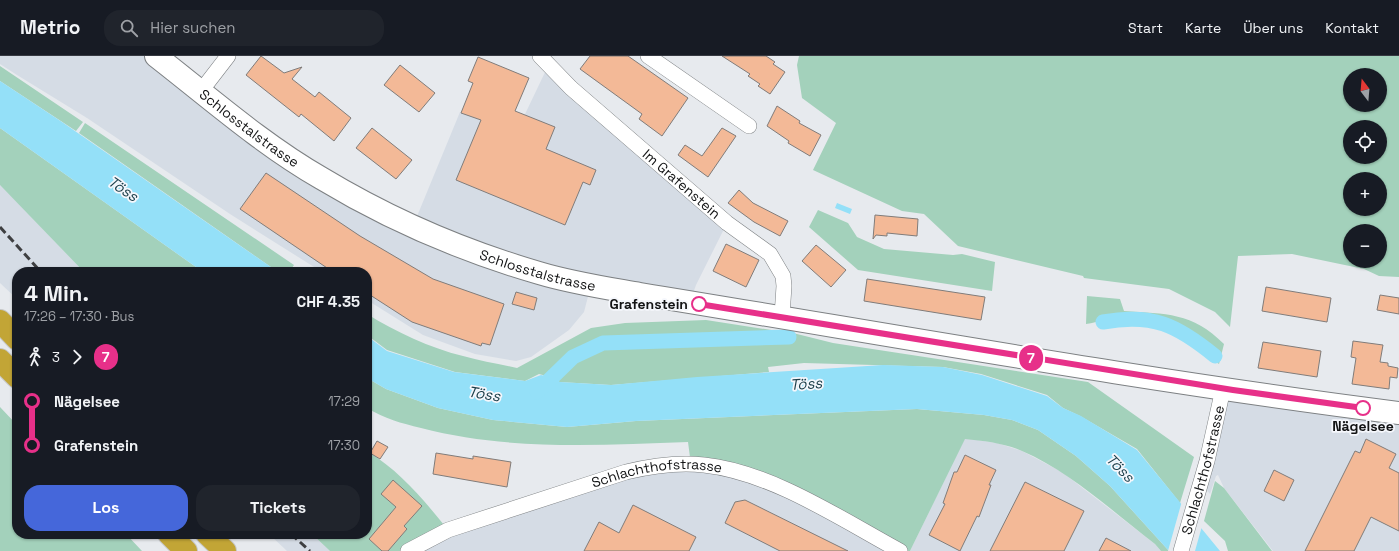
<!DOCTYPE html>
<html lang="de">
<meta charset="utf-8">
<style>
body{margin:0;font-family:"Space Grotesk",sans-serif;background:#20242c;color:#f1f3f6;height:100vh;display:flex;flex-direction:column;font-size:15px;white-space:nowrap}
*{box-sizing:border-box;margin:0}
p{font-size:13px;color:#9ea1a6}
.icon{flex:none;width:22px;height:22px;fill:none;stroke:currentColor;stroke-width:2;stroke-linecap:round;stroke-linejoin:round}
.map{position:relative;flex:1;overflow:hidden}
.details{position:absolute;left:12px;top:211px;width:360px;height:272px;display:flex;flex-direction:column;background:#171b24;border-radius:16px;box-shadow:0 1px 3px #0004}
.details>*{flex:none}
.badge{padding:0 8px;border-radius:13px;font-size:14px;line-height:26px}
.needle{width:26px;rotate:344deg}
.buttons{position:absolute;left:1343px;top:12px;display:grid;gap:8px}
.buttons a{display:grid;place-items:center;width:44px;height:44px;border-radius:50%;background:#171b24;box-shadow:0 1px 3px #0004;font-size:20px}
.map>.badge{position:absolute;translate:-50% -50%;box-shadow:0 0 0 2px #fff}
.legs{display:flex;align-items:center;gap:6px;height:44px;padding:0 12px;font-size:13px}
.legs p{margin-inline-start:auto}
.overview{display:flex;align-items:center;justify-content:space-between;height:68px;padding:0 12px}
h1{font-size:22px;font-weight:700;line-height:30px}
.cta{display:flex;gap:8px;margin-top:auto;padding:8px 12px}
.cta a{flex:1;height:46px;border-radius:16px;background:#4567da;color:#fff;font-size:16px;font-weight:700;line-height:46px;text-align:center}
.cta a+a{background:#20242c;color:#f1f3f6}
ul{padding:0 12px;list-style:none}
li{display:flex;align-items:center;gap:14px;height:44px;font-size:15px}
li i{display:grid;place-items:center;width:6px;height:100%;margin:0 5px;background:currentColor}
li i::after{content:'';width:10px;height:10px;margin:-5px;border:3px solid;border-radius:50%;background:#171b24}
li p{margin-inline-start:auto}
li:first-child i{background:linear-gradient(#0000 50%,currentColor 0)}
li:last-child i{background:linear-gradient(currentColor 50%,#0000 0)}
header{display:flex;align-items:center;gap:24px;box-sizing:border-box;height:56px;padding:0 20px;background:#171b24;border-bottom:1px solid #363941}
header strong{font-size:19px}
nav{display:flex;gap:22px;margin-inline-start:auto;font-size:14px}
.search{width:280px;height:36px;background:#20242c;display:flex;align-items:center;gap:10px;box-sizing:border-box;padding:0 14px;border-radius:16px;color:#9ea1a6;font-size:15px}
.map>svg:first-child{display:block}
.built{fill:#d5dce5}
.green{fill:#a3d1bb;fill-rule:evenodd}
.water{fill:#94e0f8}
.pier{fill:#e7eaee}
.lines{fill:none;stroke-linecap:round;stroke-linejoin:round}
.canal{stroke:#94e0f8;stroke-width:15}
.building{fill:#f3b997;stroke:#807c7a}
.street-casing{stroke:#7d8083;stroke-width:16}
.secondary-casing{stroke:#7d8083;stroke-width:24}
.highway-casing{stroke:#c6c7c7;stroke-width:24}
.street{stroke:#fff;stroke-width:15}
.secondary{stroke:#fff;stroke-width:22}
.highway{stroke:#c2a536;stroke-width:22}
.rail{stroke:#3e3f41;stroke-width:3;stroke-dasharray:8 4;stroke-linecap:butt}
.line-1-casing{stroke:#fff;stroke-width:9}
.line-1{stroke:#e73089;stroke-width:6}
.stop-1-dot{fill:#fff;stroke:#e73089;stroke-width:2}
.labels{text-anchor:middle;stroke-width:3.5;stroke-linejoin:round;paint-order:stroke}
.street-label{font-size:14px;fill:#131415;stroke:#f5f7fc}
.stop-label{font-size:14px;font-weight:bold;fill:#131415;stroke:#f5f7fc;text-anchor:end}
.water-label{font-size:15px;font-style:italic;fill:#1c3f4a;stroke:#f5f7fc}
</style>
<header>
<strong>Metrio</strong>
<div class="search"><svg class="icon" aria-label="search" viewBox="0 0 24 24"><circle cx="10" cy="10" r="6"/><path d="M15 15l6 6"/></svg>Hier suchen</div>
<nav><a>Start</a><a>Karte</a><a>Über uns</a><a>Kontakt</a></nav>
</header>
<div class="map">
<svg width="1399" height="495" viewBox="0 0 1399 495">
<rect width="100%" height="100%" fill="#e7eaee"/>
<!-- built -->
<path class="built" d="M0,0h156l60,48 197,122 47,-114 56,21 32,-67 177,161 -29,58 -6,17 -99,-17 -7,27 -15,18 -38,27 -15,4 -41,-7 -52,-19 -56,-35v-28h-45l-92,-58 -143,-96 -70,-43 -17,-11z
M0,129l13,13 71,74h-67v27l-17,-16z
M1223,333l176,27v135h-126l-49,-63 -6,-13 -2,1 -6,18 -10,-12z
M965,382l32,5 25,8 40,21 93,72 6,7h-251z
M724,412l176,83h-492l218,-79z
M269,478h43l18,17h-43z"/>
<!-- green -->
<path class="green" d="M799,0h600v221l-20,-1 -15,-7 -72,-15 -54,2 -8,71 -15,-15 -46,-23 -85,-11 -1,-2 -125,-30 -34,-32 -22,-3 -89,-41 23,-47 -34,-25 -5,-33zM1350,19h30v30h-30zM1350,71h30v30h-30zM1350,123h30v30h-30zM1350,175h30v30h-30z
M0,10l83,56 -7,9 -76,-50z
M85,67l209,142 -5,7h-11l-199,-139z
M0,72l203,144h-119l-84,-87z
M818,154l30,13 9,14 27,12 69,6 9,-1 33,8 -3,29 -134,-21 -49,-43z
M1087,240l33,3 4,12c42,3 68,1 100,33l-5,20 -6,-4 2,-5c-28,-22 -52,-38 -89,-38 -13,0 -27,5 -40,7z
M367,258c29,18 63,34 96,42 18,5 36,8 54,12l74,-40 34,-5 81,-3 91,14 36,9 255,39 106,75 -14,46 -43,-54 -57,-33 -17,-8 -16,-13 -66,-21 -38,-7 -139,-4 -36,4 1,5 -158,13 -52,-3 -1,-3 -19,-5 -14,7 -70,-9 -68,-22 -20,-15z
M367,322l19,11 52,19 55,12 74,7 69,-6 281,-12 67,6 28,5 26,10 38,26 34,30 59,65h-8l-6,-7c-42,-32 -84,-72 -133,-93 -18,-8 -38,-10 -57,-12l-55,112h-10l-109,-59 -100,-27 -3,-23c-89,3 -179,9 -267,-14 -20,-5 -36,-9 -54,-20z
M0,351l17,18v109h109l16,17h-142z
M367,395c34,21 56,48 81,79l-40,21h-78l-18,-17h55z
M1215,425l9,7 48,63h-44l-3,-10 -21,-20z"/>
<!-- water -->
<path class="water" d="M0,25l62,41 216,150h-75l-203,-144z
M837,147l15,6 -2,5 -15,-6z
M367,280l20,15 67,21 71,9 16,-6 15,4 4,3 51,3 86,-8 186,-12 60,2 39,8 65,21 16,12 18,8 56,34 83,101h-51l-59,-65 -34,-30 -38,-26 -26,-10 -28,-5 -67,-6 -281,12 -69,6 -74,-7 -55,-12 -52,-19 -19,-11z"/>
<!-- pier -->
<path class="pier" d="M1182,445l20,25 -7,25h-27z"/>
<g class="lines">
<!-- canal -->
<path class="canal" d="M1103,266c50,-9 74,3 112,34
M537,336l36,-35 30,-14 186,-6"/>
</g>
<!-- building -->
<path class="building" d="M261,0l23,17 18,-6 -10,12 23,18 4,-5 32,26 -17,23 -33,-27 -2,3 -53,-42z
M590,0h38l60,42 -26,38 -23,-17 3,-5 -62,-45z
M722,0h44l9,6 -2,2 12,8 -15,22 -12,-8 2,-2 -12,-8 2,-2z
M478,1l51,21 -14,33 40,16 -9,22 50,21 -6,15 -7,-3 -18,43 -109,-45 25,-60 -20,-7 12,-30 -5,-2z
M400,9l35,28 -16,19 -35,-27z
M777,50l23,15 -1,2 22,12 -11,21 -22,-13 1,-2 -22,-15z
M372,72l40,32 -16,19 -40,-31z
M722,72l14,8 -28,41 -30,-22 7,-10 17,11z
M266,117l94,63 73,43 71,25 -14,41 -8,-2 -1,3 -69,-24 -45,-29v-21h-34l-93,-63z
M739,134l14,13 35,18 -8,15 -26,-14 -26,-19z
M875,159l43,4 -1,17 -30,-3v3l-11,-1 -3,4z
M726,188l33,16 -13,27 -33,-16z
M816,189l30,25 -15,17 -29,-26z
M867,223l118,18 -4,23 -117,-19z
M1266,231l65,11 -4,24 -65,-11z
M516,236l21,6 -3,12 -22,-6z
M1380,239l19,3v16l-22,-4z
M1353,285l30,4 -3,17 8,1v3l10,2 -1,10 -7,-1 -1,12 -37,-5 4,-26 -5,-1z
M1263,286l58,9 -4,26 -59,-9z
M1366,383l30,15 -7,14 10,5v58l-28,-14 -17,34h-49l50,-100 5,2z
M377,385l11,6 -8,12 -10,-6z
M436,397l37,6v-3l38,6 -4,25 -74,-13z
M965,399l31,15 -7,15h2l-12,32 -2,-1 -17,35 -31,-16 16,-31 -2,-1 11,-31h3z
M1274,414l20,10 -10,21 -20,-10z
M393,424l29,26 -18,20 3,3 -19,22h-6l-13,-12 27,-32 -15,-13z
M1025,426l59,29 -20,40h-74z
M745,444l103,51h-68l-55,-28 10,-21z
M633,449l63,32 -7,14h-105l15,-29 20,11z
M1106,482l25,13h-32z"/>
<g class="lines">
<!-- street casing -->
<g class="street-casing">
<g id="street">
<path id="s1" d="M540,0l31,32 156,135 43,31 13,22 1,10 -2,30"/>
<path d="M648,0l101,70"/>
<path d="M201,35l27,-35"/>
<path id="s2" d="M408,495l40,-21 178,-58c25,-6 52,-10 78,-7 67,7 137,54 196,86"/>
<path id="s3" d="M1181,495l26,-90 16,-72"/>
</g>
</g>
<!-- secondary casing -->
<g class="secondary-casing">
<g id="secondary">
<path id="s4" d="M156,0c54,42 106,88 165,122 68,41 142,73 218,95 33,10 67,15 101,21 252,41 505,87 759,119"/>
</g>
</g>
<!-- highway casing -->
<g class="highway-casing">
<path id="highway" d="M0,265l17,18
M0,304l17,17
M169,478l17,17
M207,478l18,17"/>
</g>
<!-- street -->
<use href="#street" class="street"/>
<!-- secondary -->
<use href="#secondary" class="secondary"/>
<!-- highway -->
<use href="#highway" class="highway"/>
<!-- rail -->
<path class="rail" d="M0,171l41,45
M291,478l19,17"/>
</g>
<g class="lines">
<!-- line-1 casing -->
<g class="line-1-casing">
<path id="line-1" d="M699,248l534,86 130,18"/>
</g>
<!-- line-1 -->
<use href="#line-1" class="line-1"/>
</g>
<!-- markers -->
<g class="stop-1-dot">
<circle cx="699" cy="248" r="7"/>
<circle cx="1363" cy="352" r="7"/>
</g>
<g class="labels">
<!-- street labels -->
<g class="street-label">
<text dy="5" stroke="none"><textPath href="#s4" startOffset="118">Schlosstalstrasse</textPath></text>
<text dy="5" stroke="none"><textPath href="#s1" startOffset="191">Im Grafenstein</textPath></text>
<text dy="5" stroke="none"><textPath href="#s4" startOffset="442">Schlosstalstrasse</textPath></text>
<text dy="5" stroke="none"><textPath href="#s3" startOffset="84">Schlachthofstrasse</textPath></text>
<text dy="5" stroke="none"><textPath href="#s2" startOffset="263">Schlachthofstrasse</textPath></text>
</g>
<!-- stop labels -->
<g class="stop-label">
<text x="688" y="253">Grafenstein</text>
<text x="1363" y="375" text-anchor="middle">Nägelsee</text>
</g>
<!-- water labels -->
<g class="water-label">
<text transform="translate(123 133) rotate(34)" y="5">Töss</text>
<text transform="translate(806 328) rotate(-4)" y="5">Töss</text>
<text transform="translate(484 338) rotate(9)" y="5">Töss</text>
<text transform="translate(1120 412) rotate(45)" y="5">Töss</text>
</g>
</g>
</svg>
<div class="buttons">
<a><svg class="needle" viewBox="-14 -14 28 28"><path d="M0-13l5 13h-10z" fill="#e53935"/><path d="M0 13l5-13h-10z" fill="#9ea1a6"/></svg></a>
<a><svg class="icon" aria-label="locate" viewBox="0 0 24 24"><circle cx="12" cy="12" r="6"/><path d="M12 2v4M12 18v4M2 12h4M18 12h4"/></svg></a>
<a>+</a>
<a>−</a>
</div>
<b class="badge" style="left:1031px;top:302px;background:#e73089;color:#fff">7</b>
<section class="details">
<div class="overview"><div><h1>4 Min.</h1><p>17:26 – 17:30 · Bus</p></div><b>CHF 4.35</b></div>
<div class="legs"><svg class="icon" aria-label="walk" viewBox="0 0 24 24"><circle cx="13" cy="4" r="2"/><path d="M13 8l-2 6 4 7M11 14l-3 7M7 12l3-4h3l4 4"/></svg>3<svg class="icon" aria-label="forward" viewBox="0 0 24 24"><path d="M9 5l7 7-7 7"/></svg><b class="badge" style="background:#e73089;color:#fff">7</b></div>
<ul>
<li><i style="color:#e73089"></i><b>Nägelsee</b><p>17:29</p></li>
<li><i style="color:#e73089"></i><b>Grafenstein</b><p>17:30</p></li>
</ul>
<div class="cta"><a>Los</a><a>Tickets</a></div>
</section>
</div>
